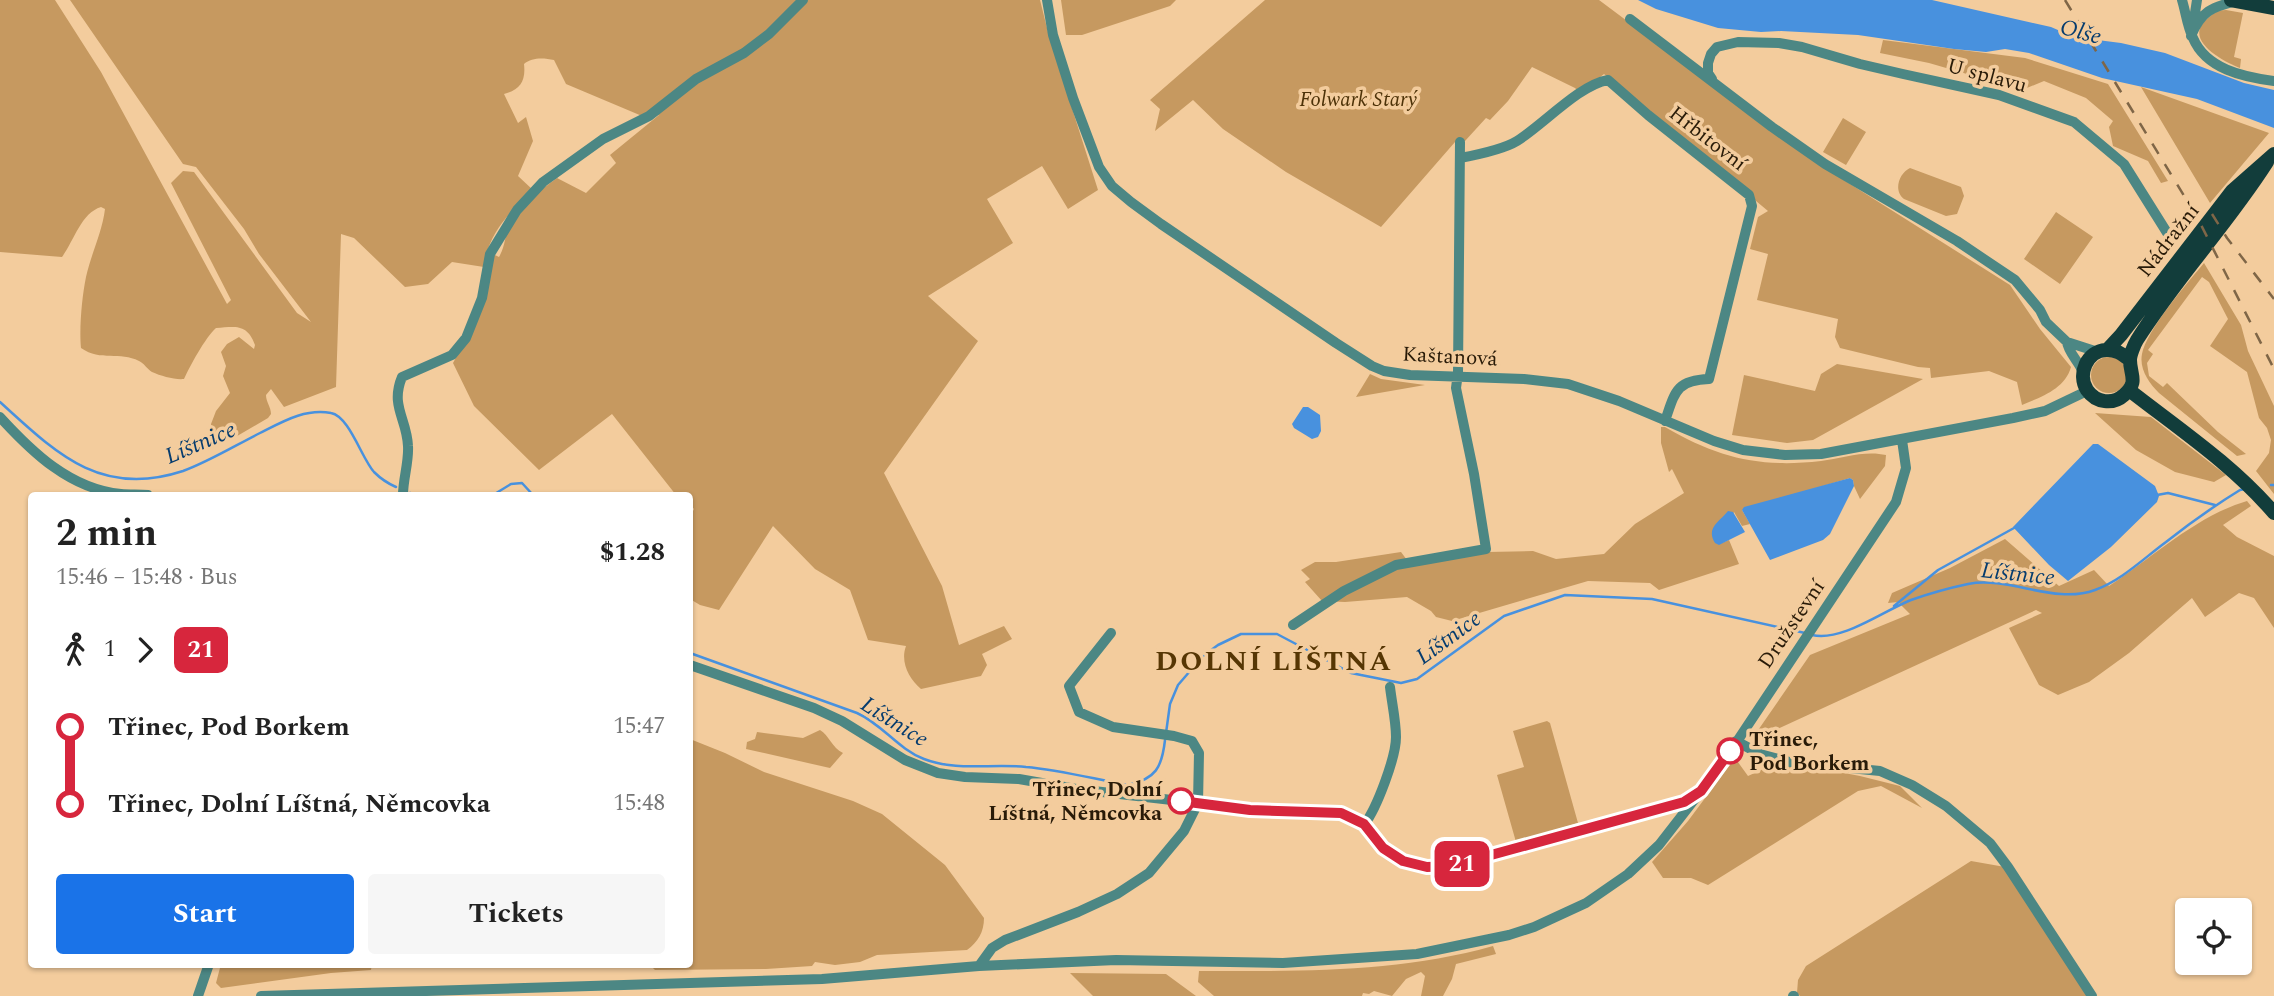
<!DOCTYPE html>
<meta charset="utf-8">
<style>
body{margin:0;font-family:Spectral,serif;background:#f6f6f6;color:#222;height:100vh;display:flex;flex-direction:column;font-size:26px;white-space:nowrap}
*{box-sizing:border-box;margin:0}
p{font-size:23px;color:#767676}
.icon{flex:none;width:38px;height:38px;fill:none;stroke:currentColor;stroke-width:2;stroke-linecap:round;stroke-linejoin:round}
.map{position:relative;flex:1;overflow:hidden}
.side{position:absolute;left:28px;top:492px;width:665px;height:476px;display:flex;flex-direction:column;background:#fff;border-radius:7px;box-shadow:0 2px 5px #0004}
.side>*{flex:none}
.badge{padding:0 14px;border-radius:10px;font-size:24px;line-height:46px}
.buttons{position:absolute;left:2175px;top:898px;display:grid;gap:14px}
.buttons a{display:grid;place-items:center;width:77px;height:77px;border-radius:7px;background:#fff;box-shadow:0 2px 5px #0004;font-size:35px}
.map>.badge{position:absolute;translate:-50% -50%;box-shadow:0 0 0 4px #fff}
.legs{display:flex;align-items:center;gap:10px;height:77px;padding:0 28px;font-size:23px}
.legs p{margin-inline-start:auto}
.headline{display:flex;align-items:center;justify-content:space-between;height:119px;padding:0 28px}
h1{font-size:38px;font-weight:700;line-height:52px}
.cta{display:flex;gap:14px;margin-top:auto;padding:14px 28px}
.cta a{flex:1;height:80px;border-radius:7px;background:#1a73e8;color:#fff;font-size:28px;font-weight:700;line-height:80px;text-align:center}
.cta a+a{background:#f6f6f6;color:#222}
ul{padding:0 28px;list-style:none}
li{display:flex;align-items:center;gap:24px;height:77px;font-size:26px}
li i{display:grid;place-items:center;width:10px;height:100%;margin:0 9px;background:currentColor}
li i::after{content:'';width:18px;height:18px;margin:-9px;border:5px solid;border-radius:50%;background:#fff}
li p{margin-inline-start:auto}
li:first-child i{background:linear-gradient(#0000 50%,currentColor 0)}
li:last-child i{background:linear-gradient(currentColor 50%,#0000 0)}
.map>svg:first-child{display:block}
.green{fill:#c69960}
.water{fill:#4891de}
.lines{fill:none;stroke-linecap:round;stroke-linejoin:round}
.stream{stroke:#4891de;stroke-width:2.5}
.minor{stroke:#4c8784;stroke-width:10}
.major{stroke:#123d3b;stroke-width:14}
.rail{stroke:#7f6647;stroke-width:2.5;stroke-dasharray:12 12;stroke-linecap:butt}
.line-1-casing{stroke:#fff;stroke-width:16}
.line-1{stroke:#d7263d;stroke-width:10}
.stop-1-dot{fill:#fff;stroke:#d7263d;stroke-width:3.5}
.labels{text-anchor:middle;stroke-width:7;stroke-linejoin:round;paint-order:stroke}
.street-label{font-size:21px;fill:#291b08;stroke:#f3cc9d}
.park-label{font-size:21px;font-style:italic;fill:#4d3208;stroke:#f3cc9d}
.stop-label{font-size:21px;font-weight:bold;fill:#291b08;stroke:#f3cc9d;text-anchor:start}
.water-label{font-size:23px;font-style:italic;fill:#063c6e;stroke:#f3cc9d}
.district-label{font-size:28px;font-weight:bold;letter-spacing:2px;fill:#563604;stroke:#f3cc9d}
</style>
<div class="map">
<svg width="2274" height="996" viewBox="0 0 2274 996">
<rect width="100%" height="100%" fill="#f3cc9d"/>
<!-- green -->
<path class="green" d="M0,0h55l46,72 126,232 4,-4 -60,-117 12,-12 11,1 103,141 14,9 -52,-68 -15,-25 -48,-62 -13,-3 -113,-164h970l9,36 49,154 -30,19 -26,-43 -55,33 26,44 -85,53 50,45 -94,132 58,113 17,59 45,-19 8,13 -30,15 5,11 -6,11 -60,13c-12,-10 -21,-27 -15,-43l-38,-6 -18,-50 -35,-21 -42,-43 -54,84 -19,-5 -10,-6v-82l4,-8 -4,-5v-9h-14l-64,-81 -73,56 -65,-64 -21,-43 20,-36 20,-73 6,3c7,-12 5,-21 11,-32 7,-17 32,-36 47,-47l29,15 30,-30 -6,-8 49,-40 -17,1 -76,-32 -12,-24c-10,-2 -22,-3 -30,4 2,17 -4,26 -20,30l14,29 8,-6 7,24 -15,35 15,14c-24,23 -45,43 -49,77l-32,-5 -24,22 -23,3 -51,-49 -13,-4 -5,153 -52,20 -13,-18 -5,6c0,7 5,12 5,19l-3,4 -36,21 -19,6 -2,-21 5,-13 14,-18 -7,-17 3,-10 -5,-14 6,-8 12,-7 15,12 1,-4c-8,-22 -20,-18 -39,-17 -11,10 -26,38 -32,51 -9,1 -23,-3 -32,-7 -5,-3 -8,-9 -13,-11 -19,-10 -38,1 -58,-13 -2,-19 1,-52 5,-71 5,-23 16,-44 19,-68l-4,-2c-20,6 -27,34 -39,50l-62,-5z
M1061,0h115l-6,6 -88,29h-16z
M1265,0h334l221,165 190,120 30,44 31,38c-6,22 -30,30 -49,38l-5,-23 -28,-11 -58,7 -1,-10 -12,-1 -78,-19 -5,-11 3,-18 -81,-19 11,-46 -18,-5 8,-32 10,-6 -164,-137 -24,19 -5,-5 -43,-21 -24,34 -18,19 -4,-2 -21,23 -10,1 -74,85 -95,-55 -63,-43 -30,-29 -38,31 5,-22 -10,-9z
M2226,10l17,3 -9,44 7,2 -1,9c-16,-6 -58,-28 -33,-49 7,-6 10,-9 19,-9z
M1883,40l142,18 83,26 60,97 -7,2 -13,-22 -35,-15 -4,-19 4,-6 -27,-23 -42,-17 -22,9 -93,-27 -49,-10z
M2141,87l128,46 -59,70z
M1843,118l23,14 -20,33 -23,-13z
M1910,168l51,19 3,9 -7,18 -11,2 -42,-17c-11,-8 -5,-26 6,-31z
M2056,212l37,25 -33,47 -36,-25z
M2204,263l37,62 7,26 26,55v88l-18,-23 13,-18 2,-13 -4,-12 -8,-10 -12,-46 -37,-26 18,-27 -19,-37 -7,-5 -54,73 5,4 -6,9 2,13 14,11 4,-4 51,49 28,22 -9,2 -78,-63c-10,-10 -20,-24 -17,-39 4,-23 46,-72 62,-91z
M2091 375a18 18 0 1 1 36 0a18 18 0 1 1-36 0Z
M1837,364l86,15 -110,61 -26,3 -55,-8 12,-60 71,16 6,-17z
M1370,374l11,5 44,6 -69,12z
M2095,413l56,4 75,58 -12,7 -39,-10 -39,-22z
M1661,427h4c53,31 95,41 156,34 21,-3 45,-11 65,-6l-1,11 -25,33 -6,-13 -1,-6 -3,-2 -108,32 8,14 -8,2 -8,-14 -15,32 10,-4 10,24 -80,26 -9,-7 -62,-2 -136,40 -16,-4 -5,-6 -24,-14 -62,5 -23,-1 -17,-19 5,-3 -9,-9 14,-8h21l65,-10 9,12 78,-12 45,-1 23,8 48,-5 31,-30 49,-31 -12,-24 -3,3 -8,-29z
M2247,501l4,5 -28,19 14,12 37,19v72l-20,-30 -15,-5 -34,24 -13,-19 -63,55 -40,29 -31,13 -19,-10 -30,-57 33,-15 -6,-3 -278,128 -4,-2 56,-81 100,-41 -12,-12 -10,1 4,-10 58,-25 55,-29 54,47 35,-16 15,16c44,-29 87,-70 138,-85z
M1547,721l3,2 28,100 -62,19 -19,-67 27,-8 -11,-36z
M820,730c9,5 12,18 23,23l-13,15 -84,-19 1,-7 8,-3 2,-7 46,6z
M690,739l35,14 39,19 89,29 29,13 63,51 39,53c0,14 -6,24 -17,32l-90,5 -17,7 -25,3 -20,-3 -3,4 -46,3 -111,1 -6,-6h41z
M1735,758l13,18 33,-15 79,15 40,10 22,22 -41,-22 -23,5 -150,94 -17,-7h-28l-11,-16 36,-41z
M1971,861l34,6 82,129h-287l-3,-3 1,-13 8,-14z
M1493,946l3,8 -40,10 -4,15 -9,17h-22l4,-20 -4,-4 -15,7 -14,17 -18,-5 -5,3 -6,-1 -1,3h-148l-16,-14 1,-11c98,0 199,2 294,-25z
M221,964h151l-1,6 -40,3 -110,15 -5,-5z
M1070,973l96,1 30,22h-103z"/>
<!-- water -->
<path class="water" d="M1638,0h294l119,27 23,10 47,6 44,10 79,30 30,7v38l-77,-29 -95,-21 -73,-25 -24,-4 -19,3 -32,-3 -96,-14 -77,-4 -20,1 -43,-4 -62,-19z
M1303,407h5l12,8 1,16 -3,6 -6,2 -18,-11 -2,-4z
M2093,444h5l57,42 4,10 -2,6 -46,45 -43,34 -19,-16 -36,-38z
M1850,478l3,2 1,6 -24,48 -7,6 -53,20 -28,-50 2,-3z
M1728,511l5,1 12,20 -26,13 -4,-2c-9,-15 3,-20 13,-32z"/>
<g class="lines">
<!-- stream -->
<path class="stream" d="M0,402c57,52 101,96 183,69 25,-9 53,-26 77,-38 22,-11 45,-25 71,-20 18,3 31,46 43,59 6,6 15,12 22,15
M2271,485h3
M410,493l7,2
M493,495l18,-11 11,-1 11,12
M2157,495l11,-2 47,12
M1894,606l44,-36 76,-42
M1812,635c30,7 71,-24 99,-35 17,-6 38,-12 57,-16 42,-8 86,21 127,6 27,-10 48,-31 71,-48 24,-19 48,-36 74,-52l5,-1
M690,653l167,60c25,11 41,36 67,46 34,13 67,4 102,8 34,3 68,12 102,18 28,-6 34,-18 37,-45
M1166,733l4,-29 8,-19 25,-29 15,-11 23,-11h36l74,39 50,10 16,-4 87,-63 61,-21 87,4 153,34"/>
<!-- minor -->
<path class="minor" d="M1047,0l6,35 20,63 26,69 13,19 19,16 30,22 175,119 36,23 12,5 26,4 114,4 44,5 51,17 95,40 29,9 42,5 36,-1 192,-36 32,-7 42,-20
M2182,0c4,13 5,26 11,38 13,31 50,39 81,43
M1630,19l142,108 53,37 132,77 58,39 25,30 6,12 21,20 31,10
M2193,26l4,-26
M2191,36c10,-25 21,-29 46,-35
M1712,79l-4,-6v-10l3,-9 6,-7 21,-5 41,1 23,4 58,17 43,10 96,21 75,27 50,42 47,75
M1460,158c16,-3 44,-9 57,-17 26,-16 62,-56 91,-61l40,35 101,80 3,11 -43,173c-33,1 -34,13 -44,42
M2067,342c1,10 12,20 16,30
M0,417c32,35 70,72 121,77 9,1 18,0 27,1
M403,495c0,-16 6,-33 5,-49 -1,-27 -18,-40 -6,-69l50,-22 14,-17 16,-40 8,-44 27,-44 26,-28 60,-43 46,-23 47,-37 48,-26 25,-19 34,-34
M1293,625l51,-34 52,-26 90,-16 -12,-75 -18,-86 2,-15 2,-231
M1111,633l-42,53 10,26 34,15 61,9 18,5 7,12 -1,50 52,7 91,3 23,12 19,23 20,13 24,6 24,-1 233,-65 12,-7
M690,665l124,43 28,13 63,39 33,13 27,4 54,2 57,10 122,14 -14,28 -35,42 -32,21 -39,18 -73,28 -13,8 -13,18
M1736,741l24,13 30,8 90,9 32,14 34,21 44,37 18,24 84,129
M1364,825c13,-17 32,-68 32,-88 0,-16 -4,-33 -6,-50
M198,996l11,-32
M261,996l561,-17 157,-13 137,-6 167,3 134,-9 92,-19 25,-8 52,-24 42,-29 31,-29 63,-81 174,-262 10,-34 -4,-28
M1793,996h1"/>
<!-- major -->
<path class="major" d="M2231,0l43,8
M2108,349l13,-14 111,-144 42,-37
M2130,360c-7,-5 -14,-11 -24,-10 -19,1 -29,24 -19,40 9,13 26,15 37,5 15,-13 6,-20 6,-35 0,-5 4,-15 7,-20 39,-62 90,-115 130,-178
M2129,390c50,39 104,75 145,123"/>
<!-- rail -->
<path class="rail" d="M2065,0l132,217 77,152
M2212,214l15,24 47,61"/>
</g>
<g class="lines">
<!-- line-1 casing -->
<g class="line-1-casing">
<path id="line-1" d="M1181,801l69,9 91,3 23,11 19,24 20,13 24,6 24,-1 233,-64 17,-11 29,-40"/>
</g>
<!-- line-1 -->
<use href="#line-1" class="line-1"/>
</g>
<!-- markers -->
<g class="stop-1-dot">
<circle cx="1730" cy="751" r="12"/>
<circle cx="1181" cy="801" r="12"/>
</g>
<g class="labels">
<!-- street labels -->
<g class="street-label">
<text transform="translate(1987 75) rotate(15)" y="7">U splavu</text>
<text transform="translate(1708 138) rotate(38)" y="7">Hřbitovní</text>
<text transform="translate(2168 240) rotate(-52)" y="7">Nádražní</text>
<text transform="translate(1450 356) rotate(3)" y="7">Kaštanová</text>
<text transform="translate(1791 624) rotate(-56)" y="7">Družstevní</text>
</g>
<!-- park labels -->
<g class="park-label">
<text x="1358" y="106">Folwark Starý</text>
</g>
<!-- stop labels -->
<g class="stop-label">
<text x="1749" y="746">Třinec,<tspan x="1749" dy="24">Pod Borkem</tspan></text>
<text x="1162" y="796" text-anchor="end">Třinec, Dolní<tspan x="1162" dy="24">Líštná, Němcovka</tspan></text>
</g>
<!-- water labels -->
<g class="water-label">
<text transform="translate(2081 31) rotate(15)" y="8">Olše</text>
<text transform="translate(200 442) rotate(-23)" y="8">Líštnice</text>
<text transform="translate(2018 573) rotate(6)" y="8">Líštnice</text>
<text transform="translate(1448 637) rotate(-36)" y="8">Líštnice</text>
<text transform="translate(895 721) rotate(32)" y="8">Líštnice</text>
</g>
<!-- district labels -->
<g class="district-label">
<text x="1274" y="670">DOLNÍ LÍŠTNÁ</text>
</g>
</g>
</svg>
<div class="buttons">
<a><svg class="icon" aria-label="locate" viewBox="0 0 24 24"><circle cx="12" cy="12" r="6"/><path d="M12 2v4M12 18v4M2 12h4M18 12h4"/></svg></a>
</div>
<b class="badge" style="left:1462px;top:864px;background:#d7263d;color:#fff">21</b>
<section class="side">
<div class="headline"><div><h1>2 min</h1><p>15:46 – 15:48 · Bus</p></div><b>$1.28</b></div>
<div class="legs"><svg class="icon" aria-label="walk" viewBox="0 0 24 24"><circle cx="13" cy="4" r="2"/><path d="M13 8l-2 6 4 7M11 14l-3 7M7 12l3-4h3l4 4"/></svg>1<svg class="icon" aria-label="forward" viewBox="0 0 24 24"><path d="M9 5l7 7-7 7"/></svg><b class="badge" style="background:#d7263d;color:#fff">21</b></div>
<ul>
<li><i style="color:#d7263d"></i><b>Třinec, Pod Borkem</b><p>15:47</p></li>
<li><i style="color:#d7263d"></i><b>Třinec, Dolní Líštná, Němcovka</b><p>15:48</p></li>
</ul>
<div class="cta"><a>Start</a><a>Tickets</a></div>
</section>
</div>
